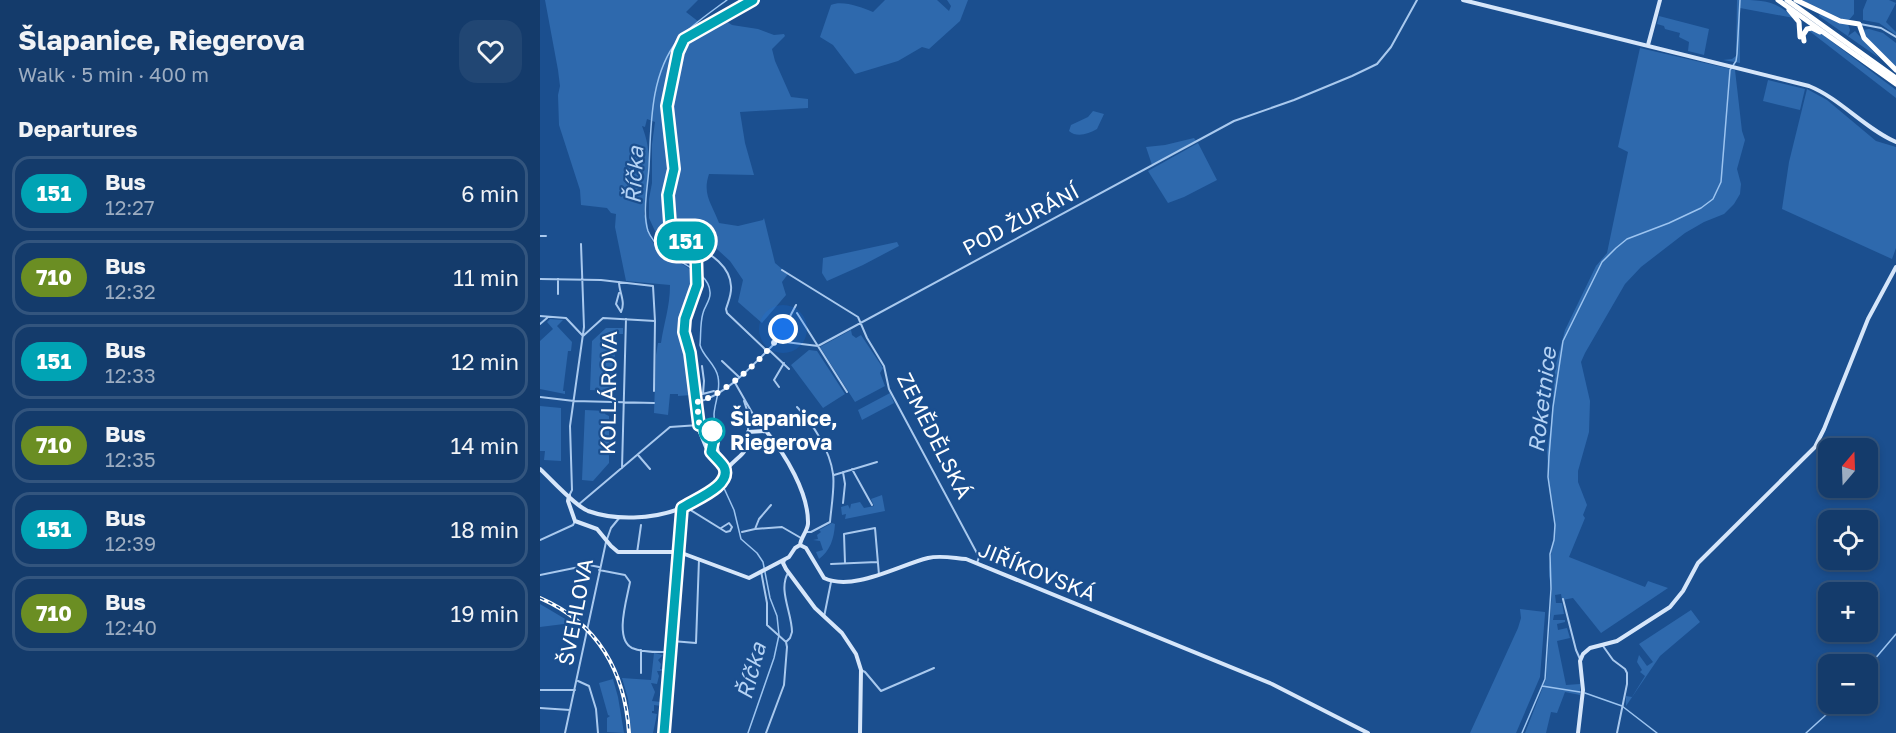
<!DOCTYPE html>
<meta charset="utf-8">
<style>
body{margin:0;font-family:"Golos Text",sans-serif;background:#214673;color:#f1f3f6;height:100vh;display:flex;flex-direction:column;font-size:22px;white-space:nowrap}
*{box-sizing:border-box;margin:0}
p{font-size:20px;color:#9dadc1}
.icon{flex:none;width:33px;height:33px;fill:none;stroke:currentColor;stroke-width:2;stroke-linecap:round;stroke-linejoin:round}
.map{position:relative;flex:1;overflow:hidden}
.panel{display:flex;flex-direction:column;background:#143b6b;width:540px}
.panel>*{flex:none}
.badge{padding:0 12px;border-radius:20px;font-size:21px;line-height:39px}
.needle{width:39px;rotate:19deg}
.buttons{position:absolute;left:1278px;top:438px;display:grid;gap:12px}
.buttons a{display:grid;place-items:center;width:60px;height:60px;border-radius:12px;background:#143b6b;box-shadow:0 3px 9px #0003,0 0 0 2px #33557e;font-size:30px}
.you{position:absolute;width:30px;height:30px;margin:-15px;border:4px solid #fff;border-radius:50%;background:#1a73e8;box-shadow:0 0 0 9px #1a73e833}
.map>.badge{position:absolute;translate:-50% -50%;box-shadow:0 0 0 3px #fff}
h2{padding:0 18px;font-size:22px;line-height:54px}
.round{display:grid;place-items:center;flex:none;width:63px;height:63px;border-radius:18px;background:#214673}
.overview{display:flex;align-items:center;justify-content:space-between;height:102px;padding:0 18px}
h1{font-size:28px;font-weight:700;line-height:45px}
ul{padding:0;list-style:none}
li{display:flex;align-items:center;gap:18px;height:75px;margin:0 12px 9px;padding:0 6px;border:3px solid #33557e;border-radius:18px}
li div{flex:1}
li b{display:block;font-size:22px}
li em{font-style:normal}
li .badge{min-width:66px;font-weight:700;text-align:center}
main{display:flex;flex:1;min-height:0}
.map>svg:first-child{display:block}
.green{fill:#2e69ad}
.lines{fill:none;stroke-linecap:round;stroke-linejoin:round}
.stream{stroke:#9cc4f0;stroke-width:1.5}
.street{stroke:#a9c9ee;stroke-width:2}
.secondary{stroke:#d6e6fa;stroke-width:4}
.highway{stroke:#fff;stroke-width:5}
.rail-casing{stroke:#fff;stroke-width:4}
.rail{stroke:#1b4f8f;stroke-width:1.5;stroke-dasharray:4.5;stroke-linecap:butt}
.line-casing{stroke:#fff;stroke-width:14}
.line{stroke:#00a3b4;stroke-width:9}
.walk{stroke:#fff;stroke-width:6;stroke-dasharray:0 10.8}
.stop-dot{fill:#fff;stroke:#00a3b4;stroke-width:3}
.labels{text-anchor:middle;stroke-width:4.5;stroke-linejoin:round;paint-order:stroke}
.street-label{font-size:21px;fill:#fff;stroke:#1b4f8f}
.stop-label{font-size:21px;font-weight:bold;fill:#fff;stroke:#1b4f8f;text-anchor:start}
.water-label{font-size:22px;font-style:italic;fill:#b5d3f5;stroke:#1b4f8f}
</style>
<main>
<section class="panel">
<div class="overview"><div><h1>Šlapanice, Riegerova</h1><p>Walk · 5 min · 400 m</p></div><a class="round"><svg class="icon" aria-label="heart" viewBox="0 0 24 24"><path d="M12 20l-8-8c-3-5 5-10 8-4 3-6 11-1 8 4z"/></svg></a></div>
<h2>Departures</h2>
<ul>
<li><span class="badge" style="background:#00a3b4;color:#fff">151</span><div><b>Bus</b><p>12:27</p></div><em>6 min</em></li>
<li><span class="badge" style="background:#6b8e23;color:#fff">710</span><div><b>Bus</b><p>12:32</p></div><em>11 min</em></li>
<li><span class="badge" style="background:#00a3b4;color:#fff">151</span><div><b>Bus</b><p>12:33</p></div><em>12 min</em></li>
<li><span class="badge" style="background:#6b8e23;color:#fff">710</span><div><b>Bus</b><p>12:35</p></div><em>14 min</em></li>
<li><span class="badge" style="background:#00a3b4;color:#fff">151</span><div><b>Bus</b><p>12:39</p></div><em>18 min</em></li>
<li><span class="badge" style="background:#6b8e23;color:#fff">710</span><div><b>Bus</b><p>12:40</p></div><em>19 min</em></li>
</ul>
</section>
<div class="map">
<svg width="1356" height="733" viewBox="0 0 1356 733">
<rect width="100%" height="100%" fill="#1b4f8f"/>
<!-- green -->
<path class="green" d="M5,0h153l-12,12 13,10c-10,6 -18,21 -21,33h2c7,-23 22,-25 43,-36l9,6 26,4 16,6 10,-1 1,2 -13,13 3,12 16,36 17,2v9l-68,4 5,31 9,32 -45,-1c-7,21 3,30 10,49l19,3 25,-6 1,-2 11,45 13,11 -6,8 4,13 -24,28 -24,-21 5,-22 -13,-19 -23,-21 -2,-6 -7,2 -4,7 4,4 -5,-2 3,5 1,18 -21,-11 -16,-15 -11,-24v-19l3,-16v-39l3,-22 -8,-3 -2,8 -3,-1c13,33 4,56 2,88 5,7 3,15 6,23 8,18 31,24 45,36l-1,18 -12,29 -1,11 8,22 3,42 -14,1v-2h-8l-2,21 -14,-2 2,-58 2,-12h3c3,-21 9,-36 9,-58l-44,-4 -11,-54 1,-13 -5,-1 -4,-5 -26,-3 -1,-15 -21,-65 -1,-30 2,-9 -2,-16z
M345,0h52l12,11 2,-5 -4,-6h21l-8,21 -31,28 -7,-2 -24,14 -43,13 -22,-29 -13,-8 11,-32c11,-5 30,2 42,7z
M1197,0c26,0 38,0 57,18l-54,-10v55l-17,-3 9,-1 4,-3z
M1262,0h52v14l-5,6h-5z
M1327,0h22l7,3 -10,19 10,10v3l-17,-12 -16,-3v-10z
M1280,13l28,11 2,6 -2,6 7,-5 24,27 -60,-42z
M1119,16l50,13 -5,26 -16,-4 1,-9 -10,-5 1,-4 -15,-4 -1,-3 -7,-2z
M1329,29l14,4 13,10v26l-32,-32 -1,-7z
M1268,30l11,2 77,58v8z
M1100,48l95,22 7,61 3,9 -8,29 4,15 -1,10 -6,10 -10,10 -20,8 -19,11 -44,34 -16,17 -40,69 -4,9 9,39 -1,31 -11,39v11l9,23 -4,10 2,3 -16,39 76,30 3,-6 20,7 -67,45 -28,-35 -11,2 -1,-6 -6,1 1,8h6l2,11 -10,1 -1,5h12v2l-8,2 1,6 9,-2 3,10 -13,3 9,44 14,-1v11l-15,-3 -8,21 -6,-1 -5,21h-21l21,-54 6,-88 -3,-15v-9l5,-30v-24l-5,-25 -2,-36 4,-27 4,-57 10,-38 31,-64 11,-13 21,-101 -10,-5z
M1228,80l37,9 -5,21 -37,-9z
M1267,89l20,11 49,41 20,6v101l-4,11 -110,-50 7,-47z
M553,111l11,3 -7,15c-9,5 -20,9 -28,2l2,-6 17,-8z
M654,138l2,3 -44,24 -6,-18 19,-2z
M658,143l19,37 -33,17 -16,6 -20,-32z
M357,242l2,4 -36,19 -36,16 -5,-8 1,-15z
M10,319l13,1 -6,6 15,16 -1,9h-3l-5,40h2v3l-25,-5v-48l13,-12 -6,-7z
M66,328h17v6h-7l-3,57 -23,-1 2,-49z
M311,330l1,5 4,3 5,-3 22,33 -3,5 5,13 -30,16 -35,-55z
M269,350l8,1 28,43 -22,14 -32,-43z
M350,393l4,10 -32,17 -4,-10z
M0,406l21,2v53l-17,-1 1,-9h-5z
M45,410l21,1 -1,3 4,2v47l-16,18 -11,-1z
M342,495l3,16 -40,8 1,-5 -4,1 -1,-8 7,-2 2,4 1,-5 9,-2 4,6 10,-2 -3,-7z
M292,523l3,1c-1,15 -5,27 -16,35l-3,-7 7,-2 -3,-9 -7,-1 5,-1 -1,-4 4,-3 -2,-2z
M0,604l32,19 -32,4z
M980,609l25,3v2l-5,63 -24,56h-46l48,-105 3,-10z
M1151,610l9,12 -40,34 -34,50v-10l6,1 13,-21 -5,-4 2,-2 -5,-8 2,-7 8,11 6,-4 -14,-18z
M114,653l9,2 -5,5 3,4 -1,5h3v2h-6l2,5 -2,8 -6,-1 4,9 -3,9 9,1v4l-7,-1v6h-2v2l5,1 -4,19h-22l-3,-34 -6,-21 29,2z
M73,679l5,18 6,36 -17,-1v-14l3,-2 -2,-1 -9,-32z"/>
<g class="lines">
<!-- stream -->
<path class="stream" d="M179,451c-2,-12 -5,-25 -5,-37 1,-13 7,-24 4,-37 -2,-13 -15,-20 -18,-32 1,-10 0,-22 3,-32 2,-8 8,-13 7,-21 -1,-26 -50,-31 -62,-61 -6,-19 0,-45 1,-64 2,-41 1,-93 29,-127 13,-15 33,-28 49,-40
M183,486l11,24 7,29 16,14 6,9 7,36 7,18 2,19 -5,23 -26,75
M1328,667l28,-33
M1002,686l38,6
M1045,693l37,13 35,27
M982,733l23,-54 6,-90 -1,-35 4,-14 1,-15 -7,-48 1,-21 4,-49 10,-66 39,-79 14,-14 11,-9 42,-16 32,-15 12,-9 8,-17 9,-112 6,-9 1,-7 3,-54
M1266,733l32,-29"/>
<!-- street -->
<path class="street" d="M1320,24l21,4 15,9
M0,236h6
M155,246c16,8 35,20 36,40 1,8 -3,16 -5,23l1,4 40,38
M242,270l76,47 9,21 17,28 5,23 90,168 -2,6
M0,279l61,1 52,6 2,35 -1,70
M79,282c0,10 7,20 2,30l-5,-8 3,-11
M18,294v-15
M257,313l50,79
M0,316l26,2 17,18 20,-18 52,3
M0,324l7,-6
M237,341l19,-36
M229,350l20,19
M182,361l17,16
M162,366l2,15 -1,13
M194,381l20,35 12,15
M239,387l-5,-7 10,-17
M155,396l19,-5
M0,397l34,4 80,2
M204,401l3,9
M157,402c29,-6 59,-40 80,-61l41,5 416,-225 60,-21 58,-24 25,-12 14,-17 26,-47
M257,407c16,17 33,43 36,67 2,12 -2,35 -3,48l-19,10h-6
M208,430l1,-12 5,-2
M98,455l12,14
M82,468l4,-149
M312,469l20,36
M303,472l2,12 -2,19
M294,475l43,-13
M29,496l3,-6 -2,-64 14,-99 -3,-83
M38,505l92,-78 29,-2
M144,506l42,26 4,-1 2,-4 -3,-4 -8,5
M215,529l4,-10 12,-14
M202,532l13,-3 27,-2 19,11
M0,540l33,-15 2,-4
M97,553l4,-28
M305,563l-1,-29 31,-6 4,47
M291,564l46,-2
M59,570l26,5 5,7c-3,17 -16,57 2,66 11,5 27,4 38,4
M221,571l6,32v22l19,17
M0,575l49,-10 10,2
M1023,599l13,51 4,9
M284,617l7,-35
M132,641l24,2 3,-84
M1063,646l10,14 12,9 2,4v11l-10,49
M321,670l4,2 16,19 53,-23
M101,673v-23
M38,681l11,5 7,23 2,24
M0,690h35
M0,708l30,2
M25,733l41,-191 5,-14 9,-11
M226,733l18,-48 3,-38 -1,-5 4,-4 2,-6c0,-19 -14,-42 -4,-59"/>
<!-- secondary -->
<path class="secondary" d="M923,0l346,86c32,13 55,42 87,56
M1108,45l12,-45
M0,469c12,11 35,37 48,42 28,10 64,8 91,-2 7,-3 14,-8 20,-12 6,-3 16,-6 20,-11 5,-5 4,-12 8,-17 13,-16 21,-12 21,-37l18,-1c19,23 43,62 42,93 -1,8 -7,13 -8,21l-5,3 -6,9 -40,21 -70,-26h-61l-7,-6 -14,-17 -22,-8 -7,-20 1,-5
M185,471l-1,-5 -18,-19 -6,-15 -10,-79 -6,-21 1,-13 12,-35 -1,-34 -4,-6 -17,-11 -5,-10 -2,-29 6,-25 -7,-63 11,-54 7,-13 68,-39
M260,545l6,3 18,30c29,14 75,-13 104,-20 12,-3 25,0 38,1l306,125 96,49
M244,560l-1,3 3,6 29,39 27,25 14,21 5,16 -1,63
M124,733l18,-225
M1038,733l5,-43 -3,-29 3,-7 7,-6 27,-7 53,-34 13,-16 15,-28 117,-116 9,-18 44,-110 28,-52"/>
<!-- highway -->
<path class="highway" d="M1238,0l118,84
M1247,0l109,78
M1256,0l44,21 19,3 5,14 32,32
M1249,10l10,12 1,15
M1264,41l-1,-6 4,-6 5,-1 8,4"/>
<!-- rail casing -->
<g class="rail-casing">
<path id="rail" d="M0,598c58,25 85,74 89,135"/>
</g>
<!-- rail -->
<use href="#rail" class="rail"/>
</g>
<g class="lines">
<!-- line casing -->
<g class="line-casing">
<path id="line" d="M124,733l18,-225c11,-8 51,-22 42,-41 -3,-5 -9,-10 -13,-15l2,-10 -2,-14 -12,-3 -9,-72 -6,-21 1,-13 12,-34 -1,-35 -4,-6 -17,-12 -5,-9 -2,-28 6,-26 -7,-63 11,-54 6,-13 69,-39"/>
</g>
<!-- line -->
<use href="#line" class="line"/>
<!-- walk -->
<path class="walk" d="M172,431l-12,1 -3,-30c25,-5 75,-50 86,-73"/>
</g>
<!-- markers -->
<circle class="stop-dot" cx="172" cy="431" r="12"/>
<g class="labels">
<!-- street labels -->
<g class="street-label">
<text transform="translate(481 220) rotate(-28)" y="7">POD ŽURÁNÍ</text>
<text transform="translate(69 393) rotate(-89)" y="7">KOLLÁROVA</text>
<text transform="translate(394 436) rotate(63)" y="7">ZEMĚDĚLSKÁ</text>
<text transform="translate(497 572) rotate(22)" y="7">JIŘÍKOVSKÁ</text>
<text transform="translate(36 612) rotate(-79)" y="7">ŠVEHLOVA</text>
</g>
<!-- stop labels -->
<g class="stop-label">
<text x="190" y="426">Šlapanice,<tspan x="190" dy="24">Riegerova</tspan></text>
</g>
<!-- water labels -->
<g class="water-label">
<text transform="translate(94 175) rotate(-87)" y="8">Říčka</text>
<text transform="translate(1002 400) rotate(-83)" y="8">Roketnice</text>
<text transform="translate(211 671) rotate(-75)" y="8">Říčka</text>
</g>
</g>
</svg>
<div class="buttons">
<a><svg class="needle" viewBox="-14 -14 28 28"><path d="M0-13l5 13h-10z" fill="#e53935"/><path d="M0 13l5-13h-10z" fill="#9dadc1"/></svg></a>
<a><svg class="icon" aria-label="locate" viewBox="0 0 24 24"><circle cx="12" cy="12" r="6"/><path d="M12 2v4M12 18v4M2 12h4M18 12h4"/></svg></a>
<a>+</a>
<a>−</a>
</div>
<div class="you" style="left:243px;top:329px"></div>
<b class="badge" style="left:146px;top:241px;background:#00a3b4;color:#fff">151</b>
</div>
</main>
